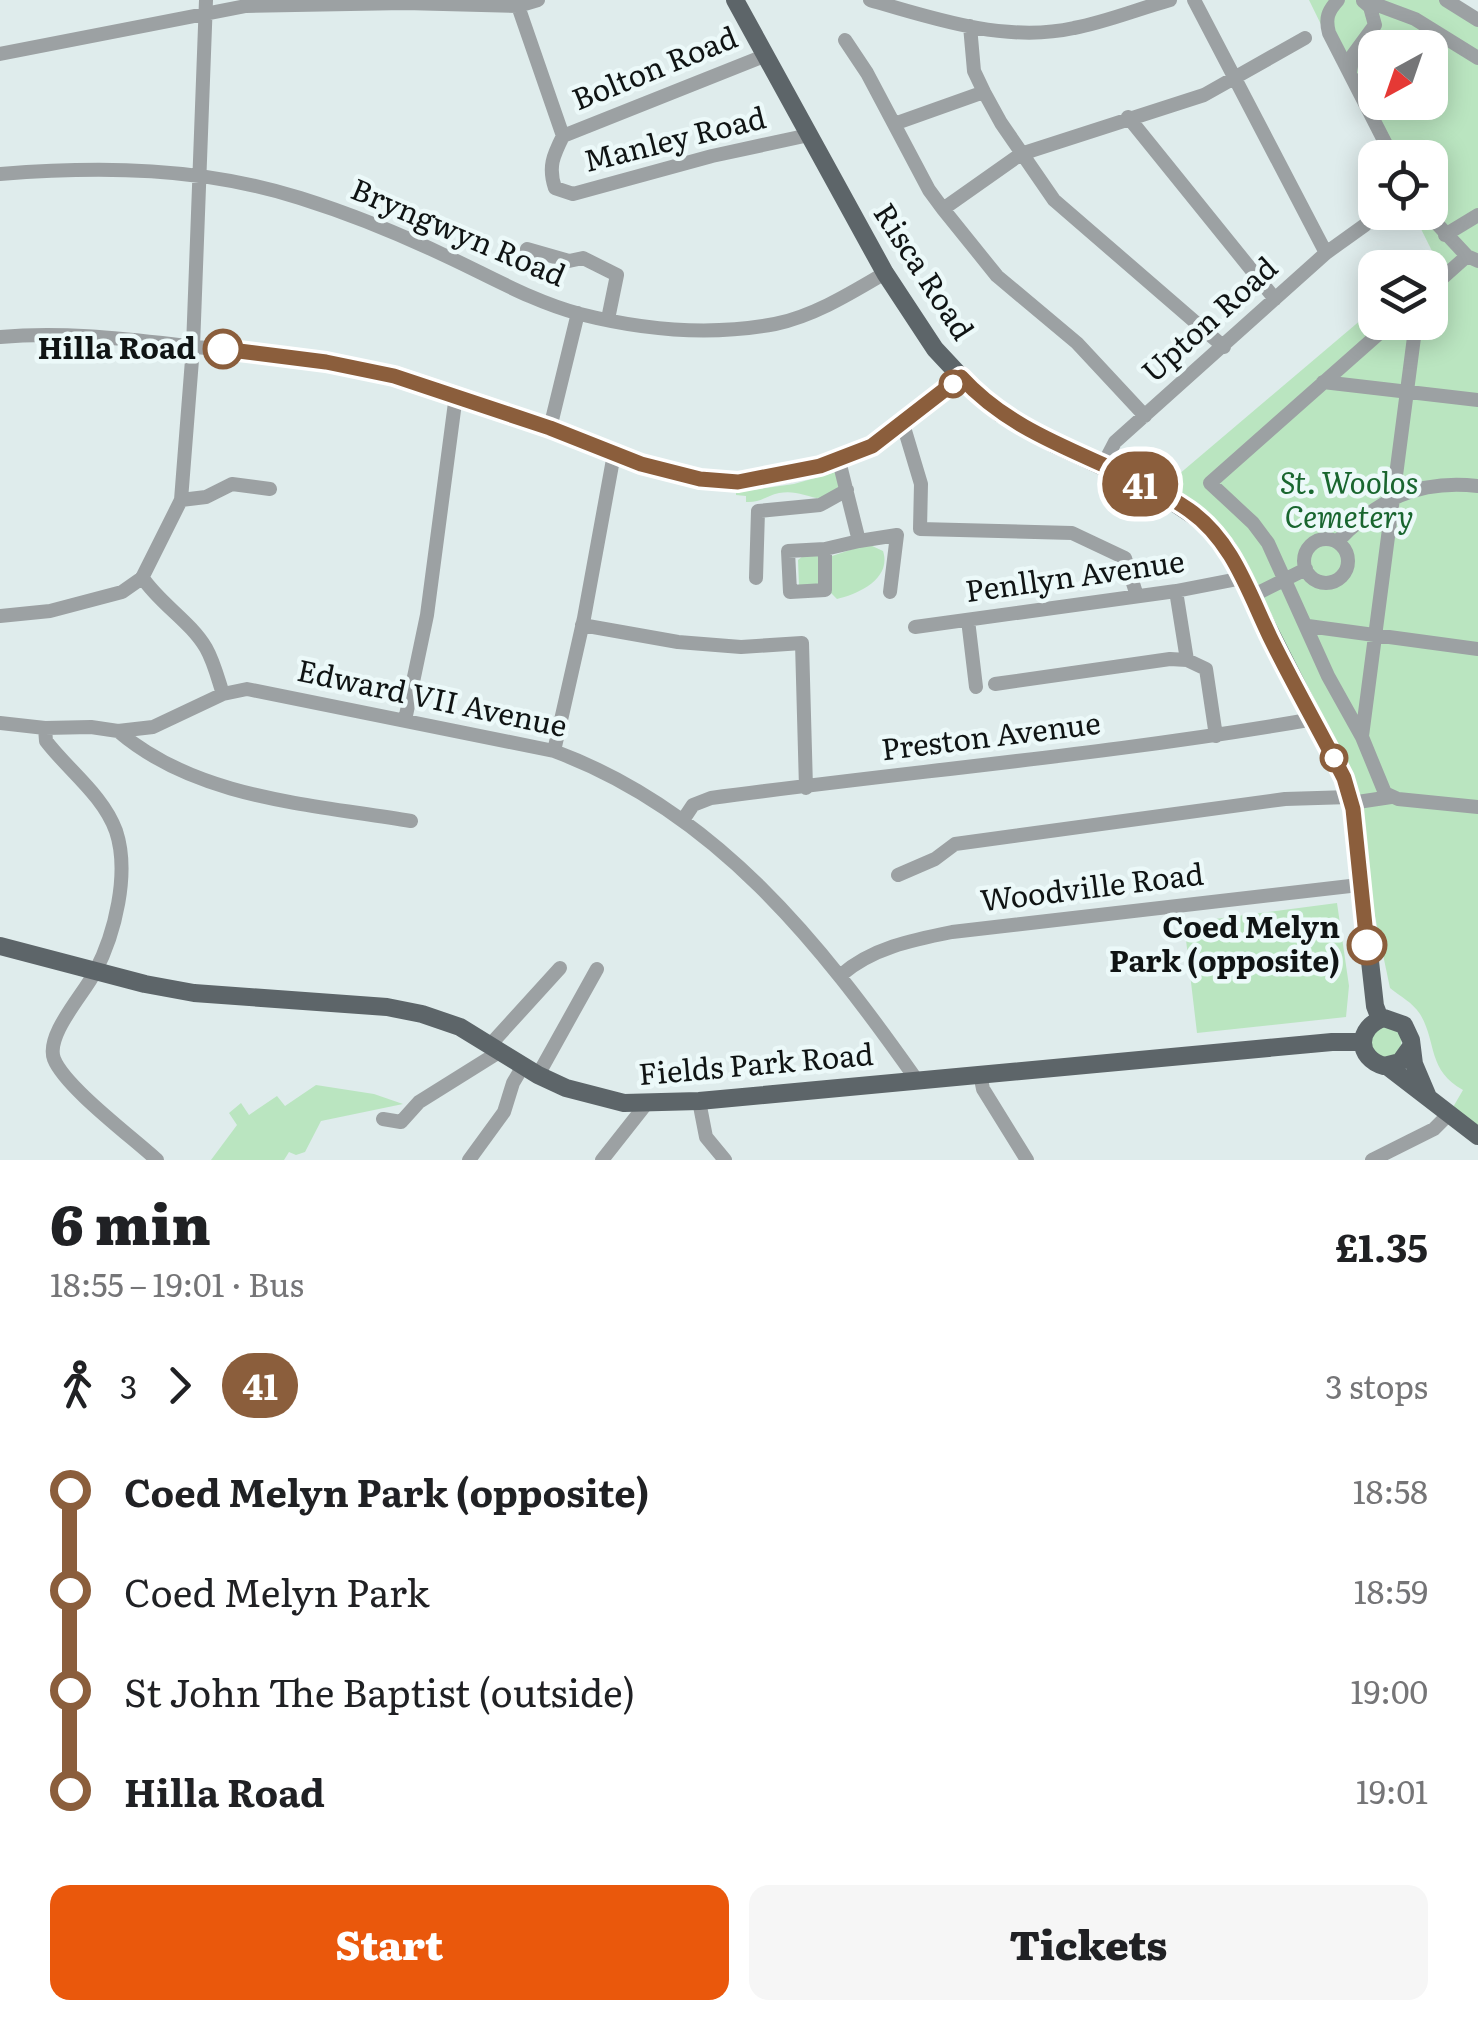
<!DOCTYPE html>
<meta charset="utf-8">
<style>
body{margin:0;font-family:Literata,serif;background:#f6f6f6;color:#202124;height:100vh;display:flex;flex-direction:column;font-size:38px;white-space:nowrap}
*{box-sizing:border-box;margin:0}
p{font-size:32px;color:#757577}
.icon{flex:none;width:55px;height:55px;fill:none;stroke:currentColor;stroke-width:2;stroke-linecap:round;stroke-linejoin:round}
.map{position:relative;height:1160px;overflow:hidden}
.drawer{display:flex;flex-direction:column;background:#fff;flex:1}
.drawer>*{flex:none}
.badge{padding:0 20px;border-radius:32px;font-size:35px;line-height:65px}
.needle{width:65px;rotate:220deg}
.controls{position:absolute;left:1358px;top:30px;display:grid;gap:20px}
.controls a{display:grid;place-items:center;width:90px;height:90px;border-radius:20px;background:#fff;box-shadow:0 5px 25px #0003;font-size:50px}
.map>.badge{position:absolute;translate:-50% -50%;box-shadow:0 0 0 5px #fff}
.legs{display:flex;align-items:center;gap:15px;height:110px;padding:0 50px;font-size:32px}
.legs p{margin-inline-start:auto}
.overview{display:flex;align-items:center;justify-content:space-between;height:170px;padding:0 50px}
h1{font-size:55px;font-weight:800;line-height:75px}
.action{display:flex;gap:20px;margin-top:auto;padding:20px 50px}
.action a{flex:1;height:115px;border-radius:20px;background:#ea580c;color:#fff;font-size:40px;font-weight:800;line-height:115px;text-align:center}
.action a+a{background:#f6f6f6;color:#202124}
ul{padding:0 50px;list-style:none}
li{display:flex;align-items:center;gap:35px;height:100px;font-size:38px}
li i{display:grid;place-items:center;width:15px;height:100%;margin:0 12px;background:currentColor}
li i::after{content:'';width:25px;height:25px;margin:-12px;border:8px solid;border-radius:50%;background:#fff}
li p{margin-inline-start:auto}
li:first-child i{background:linear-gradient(#0000 50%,currentColor 0)}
li:last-child i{background:linear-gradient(currentColor 50%,#0000 0)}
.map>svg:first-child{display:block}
.green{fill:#bae5c0;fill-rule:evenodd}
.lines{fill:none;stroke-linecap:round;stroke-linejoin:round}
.minor{stroke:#9ca1a3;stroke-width:14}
.major{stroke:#5d6569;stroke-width:18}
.line-1-casing{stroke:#fff;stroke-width:22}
.line-1{stroke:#8b5e3c;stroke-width:15}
.stop-1-dot{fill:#fff;stroke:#8b5e3c;stroke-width:5}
.labels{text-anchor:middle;stroke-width:9;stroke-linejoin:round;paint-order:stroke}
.street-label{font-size:30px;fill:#101414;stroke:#ecf9f9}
.stop-label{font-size:30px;font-weight:bold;fill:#101414;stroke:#ecf9f9;text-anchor:end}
.park-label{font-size:30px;font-style:italic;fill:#19662f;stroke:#ecf9f9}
</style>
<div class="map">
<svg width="1478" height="1160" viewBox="0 0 1478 1160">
<rect width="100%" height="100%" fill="#dfecec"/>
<!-- green -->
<path class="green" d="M1309,0h137l32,20v1116l-29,-22 14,-24c-36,-20 -26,-48 -43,-76 -8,-12 -19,-17 -30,-26l-39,-186 -124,-255 -69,-55 217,-184v14h55v-54l-7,-1 12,-10 -22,-44 17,-1v-54l-44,-1zM1375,48h55v54h-55z
M836,472l6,13 -21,14c-16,-3 -26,-9 -42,-6 -13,3 -19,10 -33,9v-6l-10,-1v-3l58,-8z
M868,544l15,7c9,28 -25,43 -46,48l-6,-6 1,-37z
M819,556l2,28 -22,2 -1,-26 5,-4z
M1337,903l12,83 -3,31 -149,16 -13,-110z
M1384,1025l15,6c5,14 2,17 -8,28l-17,-4 -4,-21z
M316,1085l58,9 29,10 -82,17 -16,31 -9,3 -7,-3 -5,8h-73l26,-35 -8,-12 12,-10 8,12 28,-19 8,10z"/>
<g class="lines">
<!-- minor -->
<path class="minor" d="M870,0c64,19 137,43 204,28 32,-6 64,-19 96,-28
M1194,0l132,253
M1338,0c-10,11 -13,18 -9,33l64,125
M1364,0l51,19 63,39
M1446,0l32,20
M518,6l45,130
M970,26l4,45 10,21 17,31 53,77 170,147
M845,40l22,33 62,117 14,19 54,67 80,67 68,73
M0,54l246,-48 159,-3 113,3 20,-6
M764,56l-201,80c-10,20 -15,31 -8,52l18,6 139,-38 97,-21
M1350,72l3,-17 22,-30 -5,-18 -7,-6
M1128,117l147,182
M894,124l90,-32
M0,174c102,-8 202,-7 300,24 51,16 100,36 148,59 43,20 86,45 132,57 63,16 131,22 195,10 39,-8 76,-31 110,-51
M943,209l78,-55 183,-59 101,-57
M1426,212l41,44 11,5
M1445,235l33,-20
M527,249l42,12 14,-3 34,17 -9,44
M1430,289l37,-33
M1392,322l-182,161 43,40 15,20 60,133 34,61 23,56 13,6 80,8
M0,337c63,-6 126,2 189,9 94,11 179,20 269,50 31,10 62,21 93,32 60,23 123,57 189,54 96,-5 151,-45 221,-105
M1323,382l155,18
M903,424l18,60 -1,45 152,4 53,25 12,38
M550,428l28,-115
M1102,467l13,-25 211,-189 39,-28
M181,500l25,-3 26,-13 38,5
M1304 561a22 22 0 1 1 44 0a22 22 0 1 1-44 0Z
M859,541l38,-6 -7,57
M1337,542c40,-42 81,-63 141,-56
M825,549v41l-35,2 -2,-41 37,-2 34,-8 -20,-80
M142,577c18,27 48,44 64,71 8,14 12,31 17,46
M756,578l2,-67 62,-6 27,-15
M1176,591l11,69
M1252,596l54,-27
M0,616l50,-5 72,-19 20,-14 39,-78 12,-153 13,-347
M968,620l8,67
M582,625l96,17 63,5 61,-4 4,145
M1308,626l170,23
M915,627l261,-36 67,-13
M995,684l175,-25 17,1 19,9 10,67
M405,720l22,-105 29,-220
M0,723l45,5 46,-1 27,4 35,-4 70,-33 24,-5 307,62c162,60 266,192 362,328
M45,728l1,13c22,29 57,54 70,90 14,42 -1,103 -21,141 -11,22 -50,63 -41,87 11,28 78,78 103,101
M118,731c79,68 193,73 293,90
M1362,736l54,-414
M554,751l30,-133 30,-164
M1351,803l40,-6
M683,820l10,-15 18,-7c201,-27 403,-44 603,-79
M898,875l37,-16 20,-15 330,-45 65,-2
M841,975c31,-27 71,-35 111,-43l407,-47
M490,1045l70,-77
M980,1074l3,15 44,71
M538,1075l59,-106
M699,1101l7,36 19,23
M383,1119l18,3 18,-20 80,-50
M469,1160l35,-48 9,-29 10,-17
M602,1160l45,-57
M1372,1160l62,-31 15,-15"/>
<!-- major -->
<path class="major" d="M735,0l150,273 50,76 44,47 22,18 53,30 104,48 51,34 18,21 117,231 9,31 22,197 5,13
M0,946l145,38 49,9 193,14 35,7 38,13 78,48 28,13 58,15 75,-2 633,-59h30
M1410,1048l-10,14 -16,4c-28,-8 -28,-39 0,-48l20,7 7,15 3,24 14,33
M1387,1066l91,70"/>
</g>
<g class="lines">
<!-- line-1 casing -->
<g class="line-1-casing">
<path id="line-1" d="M223,349l103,13 68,14 156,52 91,36 59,15 38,3 82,-16 52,-20 89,-69c63,69 154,82 228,133 43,30 59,81 81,127 23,47 50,94 74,141l9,31 14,136"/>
</g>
<!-- line-1 -->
<use href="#line-1" class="line-1"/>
</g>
<!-- markers -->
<g class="stop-1-dot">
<circle cx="223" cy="349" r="18"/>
<circle cx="953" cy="384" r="12"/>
<circle cx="1334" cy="758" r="12"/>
<circle cx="1367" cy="945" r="18"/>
</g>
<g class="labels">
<!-- street labels -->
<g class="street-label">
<text transform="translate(655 69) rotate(-22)" y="10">Bolton Road</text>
<text transform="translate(675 140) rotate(-14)" y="10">Manley Road</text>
<text transform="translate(458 233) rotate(23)" y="10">Bryngwyn Road</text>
<text transform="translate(923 272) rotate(57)" y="10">Risca Road</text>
<text transform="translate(1210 320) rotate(-42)" y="10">Upton Road</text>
<text transform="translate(1075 577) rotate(-8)" y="10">Penllyn Avenue</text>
<text transform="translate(432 699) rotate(12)" y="10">Edward VII Avenue</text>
<text transform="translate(991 737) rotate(-7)" y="10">Preston Avenue</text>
<text transform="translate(1092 888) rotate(-7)" y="10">Woodville Road</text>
<text transform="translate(756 1065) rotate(-5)" y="10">Fields Park Road</text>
</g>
<!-- stop labels -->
<g class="stop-label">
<text x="196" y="359">Hilla Road</text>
<text x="1340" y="938">Coed Melyn<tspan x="1340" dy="34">Park (opposite)</tspan></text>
</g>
<!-- park labels -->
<g class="park-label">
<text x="1349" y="494">St. Woolos<tspan x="1349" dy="34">Cemetery</tspan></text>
</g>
</g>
</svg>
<div class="controls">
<a><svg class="needle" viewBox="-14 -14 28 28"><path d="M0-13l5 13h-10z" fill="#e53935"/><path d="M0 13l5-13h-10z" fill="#757577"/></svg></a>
<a><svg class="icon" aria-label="locate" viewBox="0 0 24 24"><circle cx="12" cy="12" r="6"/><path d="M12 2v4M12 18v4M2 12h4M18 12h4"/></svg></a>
<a><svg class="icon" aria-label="layers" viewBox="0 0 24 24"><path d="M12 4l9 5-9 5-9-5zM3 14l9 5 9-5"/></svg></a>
</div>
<b class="badge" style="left:1140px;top:484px;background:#8b5e3c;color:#fff">41</b>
</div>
<section class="drawer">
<div class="overview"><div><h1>6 min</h1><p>18:55 – 19:01 · Bus</p></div><b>£1.35</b></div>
<div class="legs"><svg class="icon" aria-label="walk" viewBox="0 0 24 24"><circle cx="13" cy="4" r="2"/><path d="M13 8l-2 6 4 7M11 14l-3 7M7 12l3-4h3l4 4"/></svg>3<svg class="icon" aria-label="forward" viewBox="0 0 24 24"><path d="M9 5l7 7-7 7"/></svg><b class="badge" style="background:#8b5e3c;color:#fff">41</b><p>3 stops</p></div>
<ul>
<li><i style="color:#8b5e3c"></i><b>Coed Melyn Park (opposite)</b><p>18:58</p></li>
<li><i style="color:#8b5e3c"></i><span>Coed Melyn Park</span><p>18:59</p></li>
<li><i style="color:#8b5e3c"></i><span>St John The Baptist (outside)</span><p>19:00</p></li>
<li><i style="color:#8b5e3c"></i><b>Hilla Road</b><p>19:01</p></li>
</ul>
<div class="action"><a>Start</a><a>Tickets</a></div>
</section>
